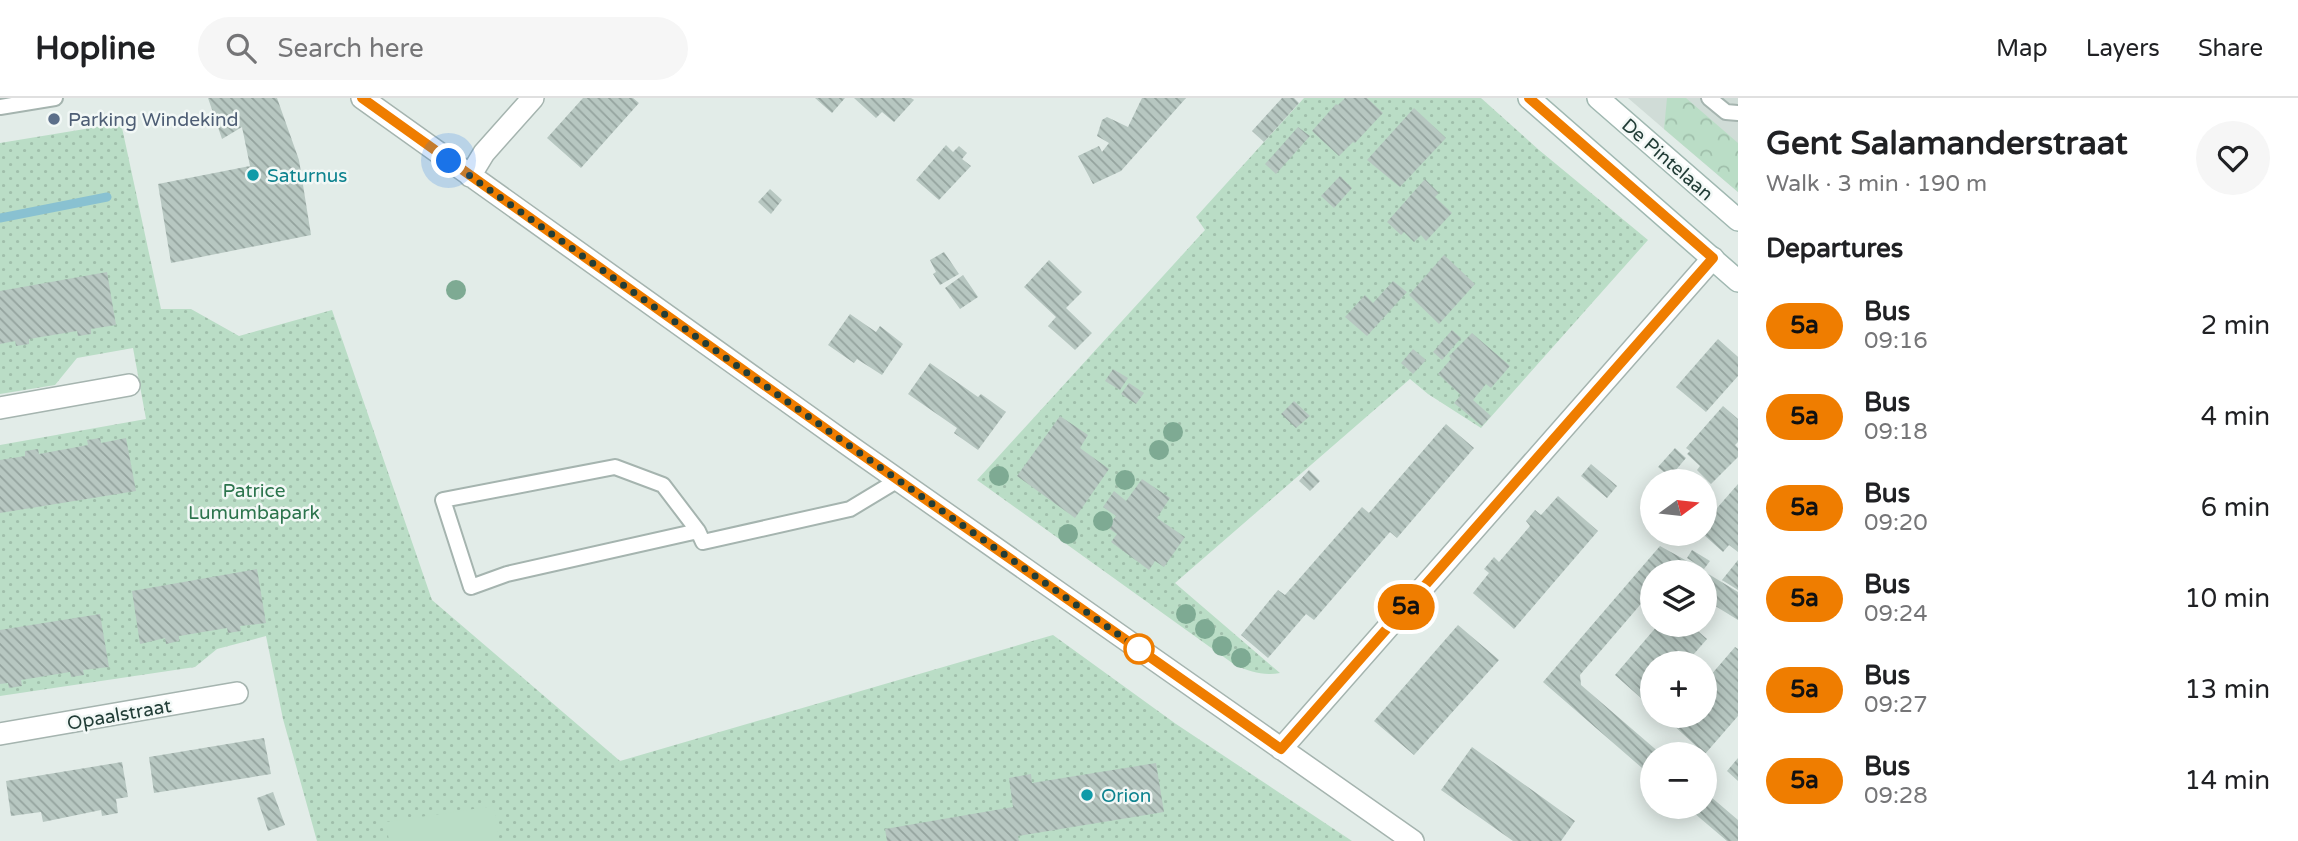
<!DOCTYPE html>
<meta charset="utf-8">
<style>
body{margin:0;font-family:"Varela Round",sans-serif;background:#f6f6f6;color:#202124;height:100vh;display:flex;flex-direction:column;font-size:26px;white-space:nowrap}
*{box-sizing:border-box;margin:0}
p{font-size:23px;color:#757577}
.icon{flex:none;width:38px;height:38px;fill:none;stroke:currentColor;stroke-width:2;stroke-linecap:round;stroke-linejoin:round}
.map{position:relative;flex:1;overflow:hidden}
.details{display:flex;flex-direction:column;background:#fff;width:560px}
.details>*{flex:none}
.badge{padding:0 14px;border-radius:23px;font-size:24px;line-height:46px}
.needle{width:46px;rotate:75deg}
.controls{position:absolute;left:1640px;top:371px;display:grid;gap:14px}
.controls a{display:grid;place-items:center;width:77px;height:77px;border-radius:50%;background:#fff;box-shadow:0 4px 18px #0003;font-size:35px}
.you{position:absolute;width:35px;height:35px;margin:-18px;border:5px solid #fff;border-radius:50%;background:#1a73e8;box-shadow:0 0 0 10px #1a73e833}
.map>.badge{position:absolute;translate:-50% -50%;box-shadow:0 0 0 4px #fff}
h2{padding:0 28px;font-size:26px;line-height:63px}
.round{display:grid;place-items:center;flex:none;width:74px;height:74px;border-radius:37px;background:#f6f6f6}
.overview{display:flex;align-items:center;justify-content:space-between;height:119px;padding:0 28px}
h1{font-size:33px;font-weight:700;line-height:52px}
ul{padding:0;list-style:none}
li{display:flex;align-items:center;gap:21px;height:91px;padding:0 28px}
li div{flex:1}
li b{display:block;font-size:26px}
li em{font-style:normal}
li .badge{min-width:77px;font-weight:700;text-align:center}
header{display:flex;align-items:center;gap:42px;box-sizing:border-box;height:98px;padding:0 35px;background:#fff;border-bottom:2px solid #e0e0e0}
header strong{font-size:33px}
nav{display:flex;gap:38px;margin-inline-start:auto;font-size:24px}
.search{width:490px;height:63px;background:#f6f6f6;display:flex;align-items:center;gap:18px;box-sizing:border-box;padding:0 24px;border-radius:38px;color:#757577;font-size:26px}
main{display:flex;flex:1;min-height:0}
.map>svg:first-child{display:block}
.built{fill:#d0dcd7}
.green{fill:url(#green-dots)}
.forest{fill:url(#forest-crowns)}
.pitch{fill:#baddc6}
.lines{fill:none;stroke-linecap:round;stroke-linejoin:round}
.stream{stroke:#89c1d1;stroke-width:9}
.building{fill:url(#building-back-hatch)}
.lane-casing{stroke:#a5b4af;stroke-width:18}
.street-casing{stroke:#a5b4af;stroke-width:24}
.secondary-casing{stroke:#a0b8b1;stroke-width:24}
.lane{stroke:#fff;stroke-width:14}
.street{stroke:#fff;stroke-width:21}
.secondary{stroke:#fff;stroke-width:21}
.tree{fill:#7eaa93}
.line-casing{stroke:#fff;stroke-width:16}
.line{stroke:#ef7d00;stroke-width:10}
.walk{stroke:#223d37;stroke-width:7;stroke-dasharray:0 12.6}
.service-dot{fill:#5c6f8a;stroke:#f2f8f6;stroke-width:2.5}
.culture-dot{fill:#0f9aa8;stroke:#f2f8f6;stroke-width:2.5}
.stop-dot{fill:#fff;stroke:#ef7d00;stroke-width:3.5}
.labels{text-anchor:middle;stroke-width:5;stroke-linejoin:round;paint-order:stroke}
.service-label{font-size:19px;fill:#4e5e75;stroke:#f2f8f6;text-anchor:start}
.street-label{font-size:19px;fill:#223d37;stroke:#f2f8f6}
.culture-label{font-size:19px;fill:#0d838f;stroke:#f2f8f6;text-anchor:start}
.park-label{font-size:19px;fill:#2c744d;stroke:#f2f8f6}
</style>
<header>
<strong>Hopline</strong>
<div class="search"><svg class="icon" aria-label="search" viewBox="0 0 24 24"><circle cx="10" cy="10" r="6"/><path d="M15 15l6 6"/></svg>Search here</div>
<nav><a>Map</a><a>Layers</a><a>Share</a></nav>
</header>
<main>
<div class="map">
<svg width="1738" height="743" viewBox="0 0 1738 743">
<defs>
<pattern id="green-dots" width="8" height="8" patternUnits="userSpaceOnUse" patternTransform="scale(1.75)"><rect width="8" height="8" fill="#baddc6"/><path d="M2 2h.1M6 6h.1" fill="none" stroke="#a0bfab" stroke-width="1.8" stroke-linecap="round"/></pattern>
<pattern id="forest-crowns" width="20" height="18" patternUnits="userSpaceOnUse" patternTransform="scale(1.75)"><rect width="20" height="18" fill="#baddc6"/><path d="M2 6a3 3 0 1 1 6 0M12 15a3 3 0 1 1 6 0" fill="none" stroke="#a0bfab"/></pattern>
<pattern id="building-back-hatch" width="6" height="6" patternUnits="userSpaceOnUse" patternTransform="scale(1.75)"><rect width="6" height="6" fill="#b7c7c1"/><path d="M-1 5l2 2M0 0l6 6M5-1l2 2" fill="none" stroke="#94a39e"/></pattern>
</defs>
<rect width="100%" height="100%" fill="#e2ece8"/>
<!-- built -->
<path class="built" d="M1628,0h110v94l-74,-63z"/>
<!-- green -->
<path class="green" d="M1304,0h177l58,52 109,90 -167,188 -53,-34 -18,-15 -235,204 105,90c-17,3 -29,-1 -45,-8l-258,-185 228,-250 -9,-13z
M121,25l40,186h30l48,27 93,-26 100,290 188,161 433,-126 123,89 176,117h-1035l-34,-122 -17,-83 -49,13 -22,18 -195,29v-251l146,-26 -13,-71 -56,10 -22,27 -55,9v-251z"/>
<!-- forest -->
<path class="forest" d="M1667,0h19l52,45v49l-74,-63z"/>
<!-- pitch -->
<path class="pitch" d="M494,708l5,35h-110l-3,-19z"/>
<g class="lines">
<!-- stream -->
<path class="stream" d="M0,120l107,-21"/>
</g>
<!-- building -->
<path class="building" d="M208,0h69l22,62 12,75 -140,28 -13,-79 92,-18 -8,-39 -20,12z
M583,0h50l6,5 -58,65 -34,-30z
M815,0h30l-13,15z
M854,0h57l3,2 -20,22 -12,-10 -6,6z
M1142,0h44l-65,73 -28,13 -15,-28 21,-10 3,6 7,-9 -12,-7 5,-16 5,-3 21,10z
M1282,0h12l5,5 -35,39 -12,-11z
M1345,0h22l16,15 -28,30 -2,-1 -14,14 -27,-25 24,-27 2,1z
M1414,10l32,30 -46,49 -33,-27z
M1298,29l12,9 -34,38 -11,-10z
M946,47l7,7 6,-6 8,7 -5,6 9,7 -32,34 -23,-20z
M1340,78l12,12 -18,20 -13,-12z
M1425,81l14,14 -4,4 17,16 -26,28 -5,-6 -7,7 -10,-10 -3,3 -14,-13z
M770,91l12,11 -11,14 -13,-12z
M944,154l15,22 -19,11 -7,-11 3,-2 -6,-12z
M1444,157l31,29 -36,40 -30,-29z
M1049,162l33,32 -16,16 26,25 -17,17 -27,-24 8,-9 -32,-30z
M107,174l9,53 -25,4v5l-13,2 -1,-5 -48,8v5l-13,2 -1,-5 -15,3v-53z
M963,177l15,22 -18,12 -15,-21z
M1393,183l14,11 -40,44 -22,-19 20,-22 8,8z
M850,216l26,18 4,-6 23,18 -21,31 -25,-16 -3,4 -26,-18z
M1452,232l9,8 -19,22 -9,-8z
M1472,235l38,33 -19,22 -5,-4 -13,16 18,16 -9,10 -28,-23 7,-8 -23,-21 13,-15 -2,-3z
M1718,241l20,18v19l-32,36 -30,-25z
M1413,251l13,11 -13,14 -12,-11z
M930,265l48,34 3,-3 25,18 -28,38 -24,-17 3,-5 -49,-34z
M1113,271l15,9 -8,12 -15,-9z
M1129,285l15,10 -8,11 -15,-10z
M1294,303l16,15 -14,12 -15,-14z
M1723,308l15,13v23l-3,3 3,3v9l-27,27 -14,-14 3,-4 -13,-12 3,-3 -4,-3z
M1060,318l28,19 -8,13 29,21 -34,49 -58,-42z
M1446,326l28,24 -77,90 -7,-6 -76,88 -8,-6 -38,44 -27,-23 37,-45 7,5 77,-88 7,6z
M100,340l1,5 25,-5 10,53 -136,22v-53l25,-4v-5l13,-2 1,5 49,-9 -1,-5z
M1675,350l11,10 -16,19 -12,-10z
M1591,366l26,22 -10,12 -26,-22z
M1309,372l11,11 -10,10 -11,-10z
M1142,381l28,19 -13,20 28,19 -21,30 -9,-6 -6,9 -38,-28 6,-8 -10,-7 9,-11 -13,-9 11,-16 12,10z
M1738,386v68l-9,-7 -6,7 -19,-17v-12z
M1558,398l40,35 -84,98 -41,-36 16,-20 -5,-4 10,-12 5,5 31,-36 -4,-5 9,-11 6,5z
M1660,448l27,15 51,31v28l-34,-21v-27h-52v19l-72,84 1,10 80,69h-9v16l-3,4 -106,-92z
M1692,452l18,11 -6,8 -17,-11z
M1738,462v30l-16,-10z
M257,471l9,54 -26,3 1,5 -13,2 -1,-5 -48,8v5l-13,3 -1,-6 -25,6 -8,-53z
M100,516l9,53 -26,3 1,5 -13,2 -1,-5 -49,8 1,6 -13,2 -1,-5 -8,1v-54z
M1458,527l41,35 -85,95 -40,-34z
M1658,527h33l16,14 -21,24h-34v40l-2,3 -35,-31z
M1735,549l3,2v67l-33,38 -34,-31 6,-7h27v-33z
M264,640l7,36 -117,19 -5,-36z
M1472,649l103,74 -14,20h-48l-72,-51z
M1738,660v23l-11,-10z
M122,664l6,35 -12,2 2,14 -16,3 -1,-6 -58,12 -2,-10 -30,4 -5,-35z
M1156,665l8,49 -146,24 1,5h-132l-2,-12 128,-22 -4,-29 22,-4 1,9z
M1704,693l34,29v21h-11l-40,-34h17z
M273,694l12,33 -17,6 -11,-33z"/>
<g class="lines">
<!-- lane casing -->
<g class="lane-casing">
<path id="lane" d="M1709,0l17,14 12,1
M0,9l55,-9
M698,433l-35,-46 -48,-18 -172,33 28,87 36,-13 191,-43 5,11 147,-33 48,-29"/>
</g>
<!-- street casing -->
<g class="street-casing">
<path id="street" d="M362,0l492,351 559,392
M470,78l14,-23 49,-55
M0,310l129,-23
M0,636l237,-41
M1281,651l432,-491"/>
</g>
<!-- secondary casing -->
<g class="secondary-casing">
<path id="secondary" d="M1529,0l209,183
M1598,0l140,122"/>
</g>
<!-- lane -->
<use href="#lane" class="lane"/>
<!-- street -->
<use href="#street" class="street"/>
<!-- secondary -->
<use href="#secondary" class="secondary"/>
</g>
<!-- trees -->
<g class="tree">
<circle cx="456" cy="192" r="10"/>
<circle cx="1173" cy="334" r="10"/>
<circle cx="1159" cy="352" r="10"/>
<circle cx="999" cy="378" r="10"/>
<circle cx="1125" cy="382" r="10"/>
<circle cx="1103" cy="423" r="10"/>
<circle cx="1068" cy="436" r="10"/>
<circle cx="1186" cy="516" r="10"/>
<circle cx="1205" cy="531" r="10"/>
<circle cx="1222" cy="548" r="10"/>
<circle cx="1241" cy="560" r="10"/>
</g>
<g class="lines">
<!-- line casing -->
<g class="line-casing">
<path id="line" d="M362,0l492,351 427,300 432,-491 -184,-160"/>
</g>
<!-- line -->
<use href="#line" class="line"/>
<!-- walk -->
<path class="walk" d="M449,63l405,288 285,200"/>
</g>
<!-- markers -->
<circle class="service-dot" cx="54" cy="21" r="7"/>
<g class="culture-dot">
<circle cx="253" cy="77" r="7"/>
<circle cx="1087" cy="697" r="7"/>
</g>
<circle class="stop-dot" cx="1139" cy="551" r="14"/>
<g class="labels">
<!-- service labels -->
<g class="service-label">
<text x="68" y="28">Parking Windekind</text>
</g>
<!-- street labels -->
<g class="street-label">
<text transform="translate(1668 61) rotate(41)" y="7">De Pintelaan</text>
<text transform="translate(119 616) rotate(-10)" y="7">Opaalstraat</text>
</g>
<!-- culture labels -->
<g class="culture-label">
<text x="267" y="84">Saturnus</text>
<text x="1101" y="704">Orion</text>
</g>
<!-- park labels -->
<g class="park-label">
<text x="254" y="399">Patrice<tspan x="254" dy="22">Lumumbapark</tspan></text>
</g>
</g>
</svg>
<div class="controls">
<a><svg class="needle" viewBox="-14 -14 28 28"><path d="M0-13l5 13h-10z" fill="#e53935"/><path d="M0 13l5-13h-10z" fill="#757577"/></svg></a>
<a><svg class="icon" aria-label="layers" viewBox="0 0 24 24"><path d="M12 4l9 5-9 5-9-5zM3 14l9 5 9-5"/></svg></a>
<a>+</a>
<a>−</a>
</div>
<div class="you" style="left:449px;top:63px"></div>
<b class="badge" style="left:1406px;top:509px;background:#ef7d00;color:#111">5a</b>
</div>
<section class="details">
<div class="overview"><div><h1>Gent Salamanderstraat</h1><p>Walk · 3 min · 190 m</p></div><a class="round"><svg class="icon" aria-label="heart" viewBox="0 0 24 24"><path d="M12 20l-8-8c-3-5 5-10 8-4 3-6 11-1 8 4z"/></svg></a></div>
<h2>Departures</h2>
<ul>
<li><span class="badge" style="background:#ef7d00;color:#111">5a</span><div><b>Bus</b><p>09:16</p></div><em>2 min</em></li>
<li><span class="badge" style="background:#ef7d00;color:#111">5a</span><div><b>Bus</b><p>09:18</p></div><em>4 min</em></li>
<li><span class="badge" style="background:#ef7d00;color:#111">5a</span><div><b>Bus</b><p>09:20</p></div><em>6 min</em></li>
<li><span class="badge" style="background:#ef7d00;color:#111">5a</span><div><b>Bus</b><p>09:24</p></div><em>10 min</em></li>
<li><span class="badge" style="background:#ef7d00;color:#111">5a</span><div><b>Bus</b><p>09:27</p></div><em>13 min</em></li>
<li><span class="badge" style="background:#ef7d00;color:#111">5a</span><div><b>Bus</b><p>09:28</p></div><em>14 min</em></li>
</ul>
</section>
</main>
